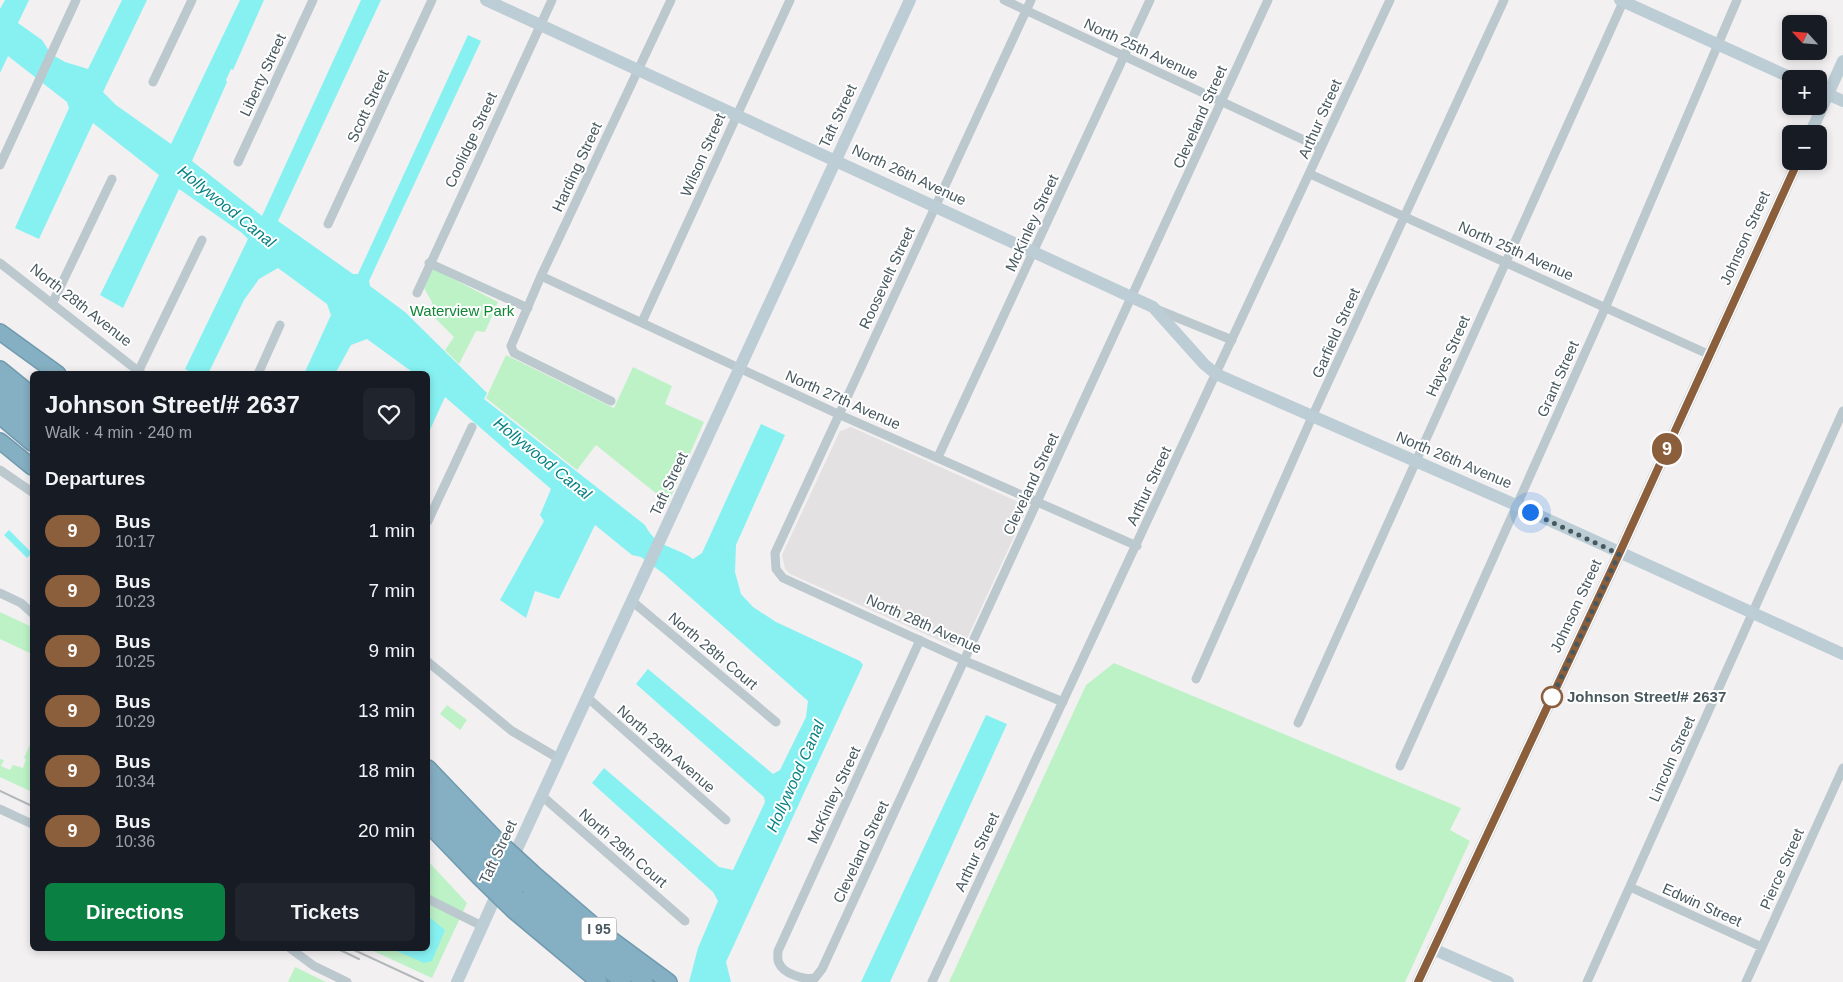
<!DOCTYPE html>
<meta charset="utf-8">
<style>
body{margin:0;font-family:Arial,sans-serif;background:#20242c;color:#f1f3f6;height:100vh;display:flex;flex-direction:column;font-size:19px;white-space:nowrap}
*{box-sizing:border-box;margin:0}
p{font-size:16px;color:#9ea1a6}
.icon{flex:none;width:28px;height:28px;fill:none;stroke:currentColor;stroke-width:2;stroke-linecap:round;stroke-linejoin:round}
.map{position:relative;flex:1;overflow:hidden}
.side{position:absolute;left:30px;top:371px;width:400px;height:580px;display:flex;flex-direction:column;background:#171b24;border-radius:8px;box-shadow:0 2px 8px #0003}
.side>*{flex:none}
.badge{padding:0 10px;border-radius:16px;font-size:18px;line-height:32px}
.needle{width:32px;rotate:296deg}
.tools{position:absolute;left:1782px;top:15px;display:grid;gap:10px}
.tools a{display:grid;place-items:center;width:45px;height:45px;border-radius:8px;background:#171b24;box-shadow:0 2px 8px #0003;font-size:25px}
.you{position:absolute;width:25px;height:25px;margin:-12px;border:4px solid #fff;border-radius:50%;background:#1a73e8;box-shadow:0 0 0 8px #1a73e833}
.map>.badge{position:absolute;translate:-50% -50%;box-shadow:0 0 0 2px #fff}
h2{padding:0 15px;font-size:19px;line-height:45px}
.round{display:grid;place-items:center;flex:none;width:52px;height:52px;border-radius:8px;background:#20242c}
.head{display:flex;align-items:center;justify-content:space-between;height:85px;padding:0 15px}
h1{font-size:24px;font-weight:700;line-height:38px}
.button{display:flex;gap:10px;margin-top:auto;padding:10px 15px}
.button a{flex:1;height:58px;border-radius:8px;background:#0b8043;color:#fff;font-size:20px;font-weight:700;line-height:58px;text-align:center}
.button a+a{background:#20242c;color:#f1f3f6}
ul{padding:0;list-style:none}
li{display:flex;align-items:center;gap:15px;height:60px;padding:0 15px}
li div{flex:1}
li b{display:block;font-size:19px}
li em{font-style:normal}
li .badge{min-width:55px;font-weight:700;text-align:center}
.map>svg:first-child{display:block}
.education{fill:#e4e1e3}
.green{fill:#bdf2c7}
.water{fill:#87f1f2}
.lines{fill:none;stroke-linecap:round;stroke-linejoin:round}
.highway-casing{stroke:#709aae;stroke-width:18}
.street{stroke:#bbc8ce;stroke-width:9}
.secondary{stroke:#bdcdd5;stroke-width:12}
.highway{stroke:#85afc2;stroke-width:15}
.rail{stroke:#b2b7bb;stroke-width:2}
.highway-bridge-casing{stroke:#709aae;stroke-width:18;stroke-linecap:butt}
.highway-bridge{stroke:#85afc2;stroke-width:15}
.line-casing{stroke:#fff;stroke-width:11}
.line{stroke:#8b5e3c;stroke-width:8}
.walk{stroke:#47585f;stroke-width:5;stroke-dasharray:0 9}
.stop-dot{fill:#fff;stroke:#8b5e3c;stroke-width:2.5}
.labels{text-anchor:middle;stroke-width:4;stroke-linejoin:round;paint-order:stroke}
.shield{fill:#fff;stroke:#7e8a8f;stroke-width:1}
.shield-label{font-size:14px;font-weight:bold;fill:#47585f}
.street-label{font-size:15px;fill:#47585f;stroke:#fff}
.park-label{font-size:15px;fill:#118635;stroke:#fff}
.stop-label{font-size:15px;font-weight:bold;fill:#47585f;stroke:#fff;text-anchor:start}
.water-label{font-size:16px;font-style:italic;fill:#078284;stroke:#fff}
</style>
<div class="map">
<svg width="1843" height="982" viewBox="0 0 1843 982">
<rect width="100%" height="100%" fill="#f3f0f1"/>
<!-- education -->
<path class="education" d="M851,427l170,76 4,10 -60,130 -11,4 -164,-73 -5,-5 -3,-14 58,-124z"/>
<!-- green -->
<path class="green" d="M432,268l66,34 -13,30 -9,-1 -17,33 -14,-14 9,-13 -24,-24 2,-11 -8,-14z
M506,355l108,53 19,-41 39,19 -7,18 39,18 -36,81 -72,-58 -19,25 -91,-72z
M0,612l32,15v27l-32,-15z
M1114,663l347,145 -11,22 20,11 -65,141h-456l137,-297z
M447,705l20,15 -7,10 -20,-16z
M32,740v52l-32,-15v-18l4,1 -3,6 9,4 3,-5 10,3 3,-9 -2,-1z
M428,861l39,42 -35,75 -63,-29h59z
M295,967l31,15h-38z"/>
<!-- water -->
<path class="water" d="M5,0h24l-11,23 24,17 9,14 14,8 23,7 34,-69h25l-44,92 13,13 55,39 69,-144h24l-31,70 -2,-1 -5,11 1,2 -35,79 70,55 99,-216h20l-103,221 75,53h5l110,-239 13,6 -112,240 1,5 35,26 82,81 -3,6 161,126c12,24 29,20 48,34l9,-6 59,-129 24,11 -49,110 -1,27 6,22 12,13 23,15 84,39 3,4 -137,297 5,20h-42l9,-34 20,-47 -5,-9 -121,-109 12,-15 115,99 14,3 32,-68 -1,-5 -128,-113 12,-15 125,105 7,-4 26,-53 2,-16 -144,-127 -23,-17 -9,-2 -37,-30 -36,74 -24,-8 -9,27 -26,-18 44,-79 -4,-6 11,-26 -106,-92 -17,37v-60h-13l-48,-35 -16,6 -16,29h-31l27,-59 -4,-11 -49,-36 -19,11 -15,21 -36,74h-14l-9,-5 63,-130 -6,-6 -63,-44 -56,119 -23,-13 59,-120 -66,-52 -54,116 -24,-11 54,-120 -2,-6 -59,-46 -8,17v-64z
M9,530l23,23 -5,5 -23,-23z
M986,715l21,9 -117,258h-29z
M428,916l17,14 -13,31 -8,2 -32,-14h36z"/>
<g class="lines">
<!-- highway casing -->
<g class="highway-casing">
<path id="highway" d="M0,332l58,42
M0,369l32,26
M0,386l32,27
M0,403l32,26
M0,416l32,27
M0,441l32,26
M428,768l69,72
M428,789l62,64
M428,808l56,59
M428,824l51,53
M533,873l71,61 65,48
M524,884l61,53 60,45
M518,898l105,84
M514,911l85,71"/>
</g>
<!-- street -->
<path class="street" d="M1004,0l317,148
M1031,0l-256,553 1,16 7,9 182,83 98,41
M153,82l39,-82
M238,162l75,-162
M0,165l76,-165
M1310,174l400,181
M328,224l104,-224
M0,263l142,111
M429,263l99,45
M541,276l297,138 299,132
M417,293l135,-293
M52,304l60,-125
M1156,309l76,31
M642,322l148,-322
M139,370l63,-130
M258,374l22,-49
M611,401l-97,-48 -3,-7 30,-70 130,-276
M938,457l212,-457
M0,470l32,22
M428,521l44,-94
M0,593l21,10 11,10
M633,602l143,120
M920,640l-142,311c0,3 -1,9 1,12 4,11 26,17 36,15l7,-9 446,-969
M428,662l84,69 46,27
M1196,679l116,-262 192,-417
M588,698l138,122
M1298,723l326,-723
M1400,766l206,-460 131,-306
M542,796l143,125
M0,809l32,15
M1630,887l132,60
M428,899l54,27
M291,949l23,17 33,16
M932,982l458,-982
M1587,982l256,-571
M1746,982l97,-214"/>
<!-- secondary -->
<path class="secondary" d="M486,0l667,307 51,57 12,10 300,131 327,149
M1620,0l174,79
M1819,90l24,11
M1810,134l33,-73
M510,864l400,-864
M1433,949l75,33
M457,982l43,-95
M1418,982l201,-428 179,-393"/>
<!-- highway -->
<use href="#highway" class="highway"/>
<!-- rail -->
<path class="rail" d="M0,791l32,15
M338,949l21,10
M352,949l71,33"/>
<!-- highway-bridge casing -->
<g class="highway-bridge-casing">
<path id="highway-bridge" d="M497,840l36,33
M490,853l34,31
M484,867l34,31
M479,877l35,34"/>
</g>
<!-- highway-bridge -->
<use href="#highway-bridge" class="highway-bridge"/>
</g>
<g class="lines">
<!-- line casing -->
<g class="line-casing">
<path id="line" d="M1418,982l201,-428 179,-393"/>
</g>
<!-- line -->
<use href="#line" class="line"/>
<!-- walk -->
<path class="walk" d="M1530,512l89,42 -67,143"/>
</g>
<!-- markers -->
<circle class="stop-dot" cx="1552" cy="697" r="10"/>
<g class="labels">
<!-- shield labels -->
<rect class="shield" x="581.5" y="917.5" width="35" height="23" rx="4"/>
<g class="shield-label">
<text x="599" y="934">I 95</text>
</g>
<!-- street labels -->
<g class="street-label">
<text transform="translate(1141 49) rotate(25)" y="5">North 25th Avenue</text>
<text transform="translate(263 75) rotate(-65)" y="5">Liberty Street</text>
<text transform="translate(368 106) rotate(-65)" y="5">Scott Street</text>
<text transform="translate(838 116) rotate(-65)" y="5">Taft Street</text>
<text transform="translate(1200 117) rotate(-66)" y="5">Cleveland Street</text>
<text transform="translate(1320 119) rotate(-66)" y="5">Arthur Street</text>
<text transform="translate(471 140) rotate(-65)" y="5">Coolidge Street</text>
<text transform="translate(703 155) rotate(-66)" y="5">Wilson Street</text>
<text transform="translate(577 167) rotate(-65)" y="5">Harding Street</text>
<text transform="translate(909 175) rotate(25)" y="5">North 26th Avenue</text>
<text transform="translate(1032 223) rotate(-65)" y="5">McKinley Street</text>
<text transform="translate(1745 238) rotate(-66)" y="5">Johnson Street</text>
<text transform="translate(1516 251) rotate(24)" y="5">North 25th Avenue</text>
<text transform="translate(887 278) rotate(-65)" y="5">Roosevelt Street</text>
<text transform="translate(81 305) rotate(38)" y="5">North 28th Avenue</text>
<text transform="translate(1336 333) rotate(-66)" y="5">Garfield Street</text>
<text transform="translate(1448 356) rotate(-66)" y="5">Hayes Street</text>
<text transform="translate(1558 379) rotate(-66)" y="5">Grant Street</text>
<text transform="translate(843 400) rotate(24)" y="5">North 27th Avenue</text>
<text transform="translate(1454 460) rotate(23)" y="5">North 26th Avenue</text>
<text transform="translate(669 484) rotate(-65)" y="5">Taft Street</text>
<text transform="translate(1031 484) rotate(-65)" y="5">Cleveland Street</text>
<text transform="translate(1149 486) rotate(-65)" y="5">Arthur Street</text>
<text transform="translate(1576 606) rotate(-65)" y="5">Johnson Street</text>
<text transform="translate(924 624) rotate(24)" y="5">North 28th Avenue</text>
<text transform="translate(713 651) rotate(40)" y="5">North 28th Court</text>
<text transform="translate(666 749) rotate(41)" y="5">North 29th Avenue</text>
<text transform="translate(1672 759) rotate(-66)" y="5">Lincoln Street</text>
<text transform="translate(834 795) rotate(-65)" y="5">McKinley Street</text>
<text transform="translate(623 848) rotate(41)" y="5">North 29th Court</text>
<text transform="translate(498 852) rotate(-65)" y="5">Taft Street</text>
<text transform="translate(861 852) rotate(-65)" y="5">Cleveland Street</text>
<text transform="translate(977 852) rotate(-65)" y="5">Arthur Street</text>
<text transform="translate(1782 869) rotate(-66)" y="5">Pierce Street</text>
<text transform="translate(1702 905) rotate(24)" y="5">Edwin Street</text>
</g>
<!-- park labels -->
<g class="park-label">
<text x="462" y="316">Waterview Park</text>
</g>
<!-- stop labels -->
<g class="stop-label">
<text x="1567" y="702">Johnson Street/# 2637</text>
</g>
<!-- water labels -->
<g class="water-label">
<text transform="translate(227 206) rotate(39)" y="6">Hollywood Canal</text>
<text transform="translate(543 458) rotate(39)" y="6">Hollywood Canal</text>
<text transform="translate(795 776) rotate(-66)" y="6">Hollywood Canal</text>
</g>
</g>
</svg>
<div class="tools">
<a><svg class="needle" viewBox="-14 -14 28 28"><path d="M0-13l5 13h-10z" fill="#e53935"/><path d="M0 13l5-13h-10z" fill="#9ea1a6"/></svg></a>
<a>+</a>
<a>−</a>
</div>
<div class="you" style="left:1530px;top:512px"></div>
<b class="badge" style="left:1667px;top:449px;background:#8b5e3c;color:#fff">9</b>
<section class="side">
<div class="head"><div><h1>Johnson Street/# 2637</h1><p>Walk · 4 min · 240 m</p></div><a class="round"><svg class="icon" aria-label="heart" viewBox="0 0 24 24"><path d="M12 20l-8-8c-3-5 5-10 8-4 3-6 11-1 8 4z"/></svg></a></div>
<h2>Departures</h2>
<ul>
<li><span class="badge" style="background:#8b5e3c;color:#fff">9</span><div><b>Bus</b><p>10:17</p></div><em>1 min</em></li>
<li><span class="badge" style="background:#8b5e3c;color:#fff">9</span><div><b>Bus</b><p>10:23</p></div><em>7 min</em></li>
<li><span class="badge" style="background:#8b5e3c;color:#fff">9</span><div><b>Bus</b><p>10:25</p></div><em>9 min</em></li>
<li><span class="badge" style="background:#8b5e3c;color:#fff">9</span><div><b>Bus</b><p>10:29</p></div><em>13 min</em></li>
<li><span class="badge" style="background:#8b5e3c;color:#fff">9</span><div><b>Bus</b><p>10:34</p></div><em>18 min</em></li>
<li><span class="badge" style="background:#8b5e3c;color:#fff">9</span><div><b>Bus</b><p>10:36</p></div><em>20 min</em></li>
</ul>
<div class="button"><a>Directions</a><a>Tickets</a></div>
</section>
</div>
